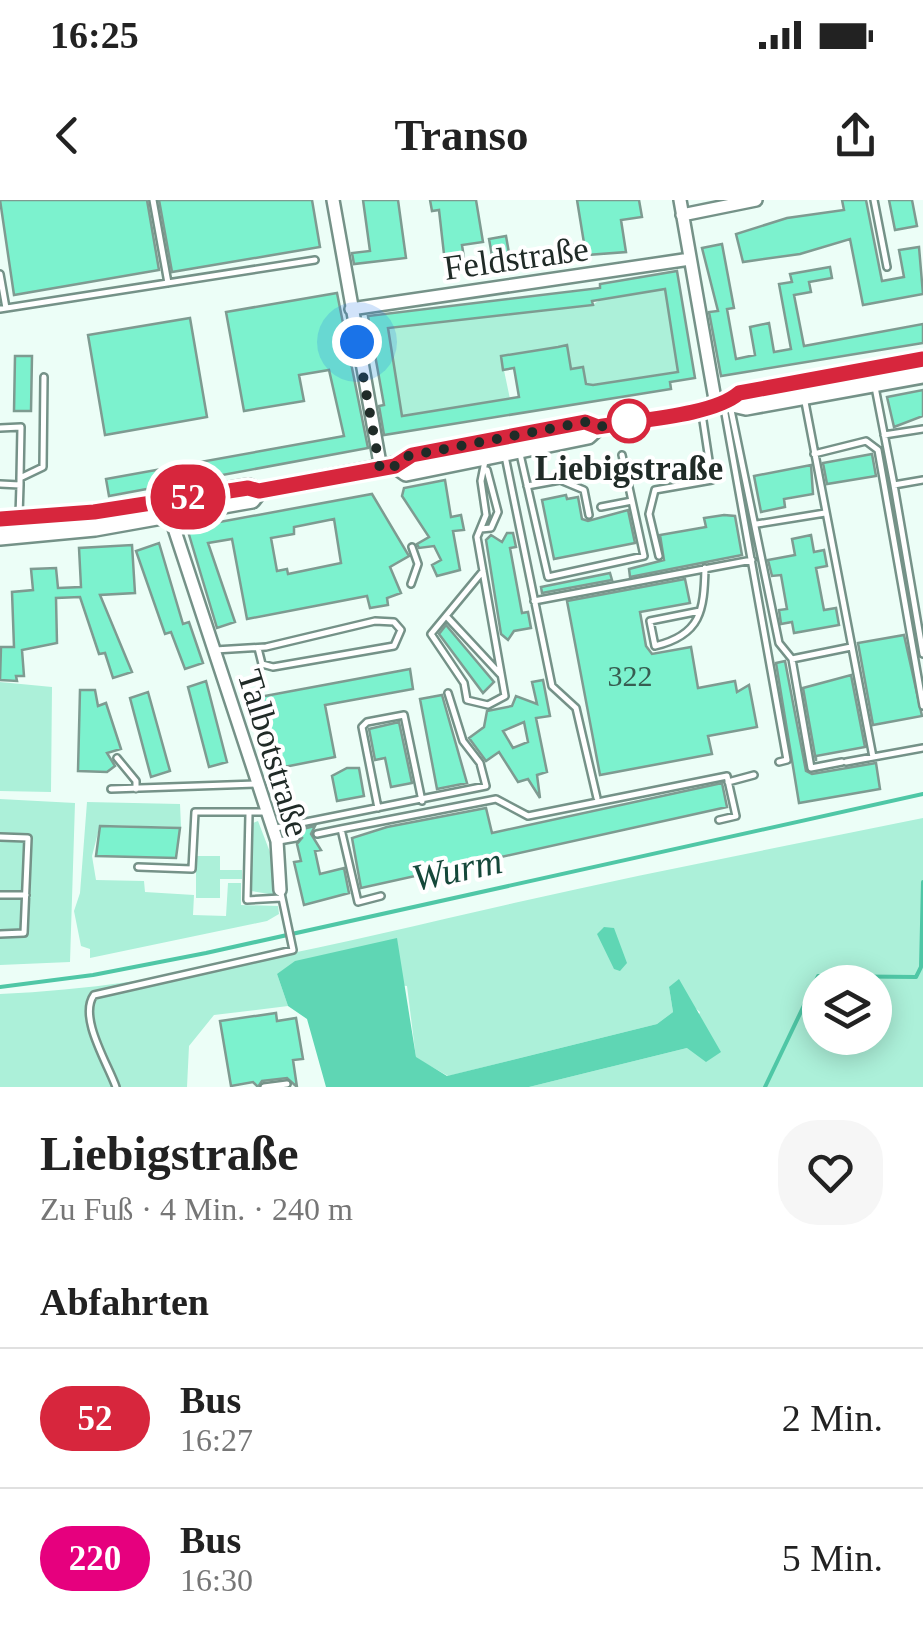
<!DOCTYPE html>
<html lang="de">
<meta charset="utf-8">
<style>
body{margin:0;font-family:Georgia,serif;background:#f6f6f6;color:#222;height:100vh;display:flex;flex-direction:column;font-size:38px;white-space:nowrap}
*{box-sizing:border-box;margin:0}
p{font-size:32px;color:#767676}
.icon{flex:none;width:55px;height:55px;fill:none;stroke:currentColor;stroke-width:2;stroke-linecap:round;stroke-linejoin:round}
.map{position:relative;height:887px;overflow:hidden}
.sheet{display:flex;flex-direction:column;background:#fff;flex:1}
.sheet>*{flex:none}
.badge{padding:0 20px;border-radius:32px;font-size:35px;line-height:65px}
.tools{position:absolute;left:802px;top:765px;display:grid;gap:20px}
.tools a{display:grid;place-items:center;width:90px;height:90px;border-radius:50%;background:#fff;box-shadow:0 5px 25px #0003;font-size:50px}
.you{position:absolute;width:50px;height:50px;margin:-25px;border:8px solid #fff;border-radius:50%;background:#1a73e8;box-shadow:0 0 0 15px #1a73e833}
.map>.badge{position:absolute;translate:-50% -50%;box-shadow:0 0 0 5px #fff}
h2{padding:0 40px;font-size:38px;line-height:90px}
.round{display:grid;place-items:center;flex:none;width:105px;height:105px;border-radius:40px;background:#f6f6f6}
.head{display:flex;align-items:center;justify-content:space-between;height:170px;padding:0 40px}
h1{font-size:48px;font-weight:800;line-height:75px}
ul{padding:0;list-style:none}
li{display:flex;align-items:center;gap:30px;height:140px;padding:0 40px;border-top:2px solid #e0e0e0}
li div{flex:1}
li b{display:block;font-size:38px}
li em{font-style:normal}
li .badge{min-width:110px;font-weight:700;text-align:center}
.status{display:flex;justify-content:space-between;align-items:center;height:70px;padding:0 50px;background:#fff;direction:ltr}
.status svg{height:28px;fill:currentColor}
header{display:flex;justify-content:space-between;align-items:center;height:130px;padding:0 40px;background:#fff;font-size:45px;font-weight:800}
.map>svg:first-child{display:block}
.green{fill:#acf0d9;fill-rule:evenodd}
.forest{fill:#5fd6b4}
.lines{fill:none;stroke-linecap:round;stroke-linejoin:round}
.stream{stroke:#4fc7a6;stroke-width:4}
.building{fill:#7cf2ce;stroke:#7e9b91;stroke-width:2.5;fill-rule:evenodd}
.lane-casing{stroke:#759288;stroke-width:10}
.street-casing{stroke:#759288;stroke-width:16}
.secondary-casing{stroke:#759288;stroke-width:20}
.lane{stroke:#fff;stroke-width:5}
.street{stroke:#fff;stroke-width:11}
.secondary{stroke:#fff;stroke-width:15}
.line-casing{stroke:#fff;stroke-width:22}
.line{stroke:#d7263d;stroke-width:15}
.walk{stroke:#202b27;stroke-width:10;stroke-dasharray:0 18}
.stop-dot{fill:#fff;stroke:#d7263d;stroke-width:5}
.labels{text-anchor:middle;stroke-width:8;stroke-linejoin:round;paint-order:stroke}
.number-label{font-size:30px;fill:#375d51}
.street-label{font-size:35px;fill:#202b27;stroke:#fff}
.stop-label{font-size:35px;font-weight:bold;fill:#202b27;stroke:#fff}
.water-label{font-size:38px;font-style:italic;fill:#15483a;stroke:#fff}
</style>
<div class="status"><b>16:25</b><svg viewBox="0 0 49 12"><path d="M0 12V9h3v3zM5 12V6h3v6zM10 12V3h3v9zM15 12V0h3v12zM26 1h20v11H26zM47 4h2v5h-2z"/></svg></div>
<header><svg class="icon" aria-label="back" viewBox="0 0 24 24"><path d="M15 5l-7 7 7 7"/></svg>Transo<svg class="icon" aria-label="share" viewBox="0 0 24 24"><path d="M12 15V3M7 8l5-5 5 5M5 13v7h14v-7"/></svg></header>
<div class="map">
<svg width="923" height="887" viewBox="0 0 923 887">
<rect width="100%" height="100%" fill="#ecfef7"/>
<!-- green -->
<path class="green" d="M665,89l13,83 -92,14 -3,-18 -12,1 -4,-23 -9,1 -57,9 9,43 -111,17 -15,-88 208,-23 10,-6z
M0,482l52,5 -1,105 -51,-1z
M0,599l75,4 -5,159 -70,3z
M87,602l93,2 1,23 -81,-2 -8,31 4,24 48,1 1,11 49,3 -1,20 33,1 2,-33h13v22l37,1 1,8 -12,7 -177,37v-9l-9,-3 -7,-35 6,-18z
M923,618v269h-394l158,-39 13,-36 -31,-25 4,25 -16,12 -209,52 -32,-18 -9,-72 -130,-12 11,32 -74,9 -25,31 -2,41h-187v-93c174,-8 346,-53 514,-91 136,-31 273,-57 409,-85zM820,782h55v56h-55z
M258,621l15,39 2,35 -24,-4 2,-68z
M196,656h24v14h22v9h-22v19h-24z"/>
<!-- forest -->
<path class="forest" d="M604,727l10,1 13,35 -7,8 -6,-2 -17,-35z
M397,738l19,119 31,19 210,-52 16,-12 -4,-25 10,-8 42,73 -15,10 -19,-14 -158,39h-203l-19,-68 -19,-13 -11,-32 18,-13z"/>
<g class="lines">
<!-- stream -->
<path class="stream" d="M0,787l93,-12 113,-22 717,-159
M765,887l53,-111 98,1 5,-10 2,-85"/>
</g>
<!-- building -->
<path class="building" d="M0,0h147l12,70 -145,25z
M159,0h153l8,47 -148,25z
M363,0h35l8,58 -52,6 -2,-11 18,-2z
M430,0h46l7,42 -21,3 2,13 -19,5 -6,-53 -7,1z
M577,0h62l3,17 -21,3 5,32 -51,4 1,5 -9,1 -2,-16 19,-3z
M842,0h24l16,81 22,-4 -5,-27 20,-3 4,47 -60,11 -13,-66 -50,15 -57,8 -7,-28 51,-16 57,-8z
M889,0h23l5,26 -22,4z
M506,36l6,34 -17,3 -6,-34z
M722,44l12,64 -7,1 9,50 19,-4 -5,-28 19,-4 5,29 17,-3 -12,-65 13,-2 -2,-8 40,-7 2,11 -23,4 2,10 -17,3 10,51 119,-22v19l-202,33 -12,-64 9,-1 -16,-63z
M677,71l18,107 -25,4 1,7 -287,46 -5,-29 5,-1 -16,-89 232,-28v-4zM665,89l13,83 -85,13 -7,-1 -3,-17 -12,2 -4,-24 -9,2 -57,9 2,14 11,-2 5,29 -117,19 -14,-88 205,-23 -1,-4z
M337,93l31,155 -259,48 -3,-17 238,-43 -15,-66 -30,5 5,26 -60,10 -18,-99z
M190,118l17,99 -102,18 -17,-100z
M15,156h17l-1,55h-17z
M923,190v26l-29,11 -7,-30z
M872,254l4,22 -49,8 -4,-21z
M811,265l2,29 -29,5 1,8 -24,5 -7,-36z
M445,280l6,37 10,-2 3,15 -11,1 7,39 -23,6 -5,-11 9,-5 -7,-14 -15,2 -2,-4 12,-7 -27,-41 2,-8z
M372,294l37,62 -19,11 11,26 -14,5 1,7 -18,3 -3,-12 -120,23 -15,-80 -24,4 27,79 -18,6 -30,-100zM334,319l7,44 -53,11 -1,-5 -10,2 -6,-33 23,-4v-7z
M566,295l1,4 11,-2 4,22 6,2 40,-11 7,33 -81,16 -12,-59z
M724,315l11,1 7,39 -112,22 -1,-8 35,-9 -4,-25 46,-8 -2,-9z
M507,333h6l3,14 -6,1 12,65 6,-1 3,16 -17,3 -6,9 -7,-6 -15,-94 5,-5 11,7z
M811,335l3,17 10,-2 3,16 -11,2 8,42 12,-2 3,17 -45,8 -2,-11 -11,2 -2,-14 8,-1 -6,-34 -9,1 -4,-16 27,-5 -3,-16z
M159,343l24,81 6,-2 14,41 -18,6 -14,-37 -6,2 -29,-83z
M132,345l3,48 -35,2 32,77 -19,6 -8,-25 -6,1 -19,-57 -24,1 1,45 -35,7 2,26h-8l1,5 -17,-1 1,-33h13l-2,-55 21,-2 -2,-21 25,-1 2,20 23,-1 -2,-39z
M610,373l2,7 -70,13 -1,-6z
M685,379l5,24 -50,9 6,34 6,8 39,-7 7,41 37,-7 2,11 12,-7 8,42 -49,9 4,18 -112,21 -33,-174z
M446,425l48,57 -11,11 -44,-59z
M904,435l18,81 -49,9 -15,-82z
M785,461l21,110 6,3 64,-11 4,26 -81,14 -23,-140z
M410,469l3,20 -88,16 10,52 -61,12 -10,-52 -7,1 -3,-20z
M851,475l14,72 -49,9v5l-13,-73z
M543,480l7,36 -14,2 11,54 -10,3 3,23 -12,-19 -10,3 -19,-30 -13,9 -17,-23 15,-11 3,-16 25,-5 4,-10 21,8 -5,-22zM524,522l4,20 -15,6 -10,-17z
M206,481l21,81 -18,5 -21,-80z
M80,490h15l3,16 8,-3 15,46 -14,4 8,13 -8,6 -29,-1z
M148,492l22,79 -19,6 -21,-79z
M442,495l25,88 -30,6 -17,-90z
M399,522l13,61 -21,4 -6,-29 -10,2 -6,-31z
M347,568h12l5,28 -27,5 -5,-25z
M722,583l5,24 -366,81 -9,-50 35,-11 99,-19 6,25z
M100,626l80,2 -4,30 -80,-2z
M315,626l-4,8 10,16 -6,1 5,23 24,-6 5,25 -45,12 -10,-43 7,-1 -4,-17 5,-6 -8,-7z
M276,813l1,8 19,-3 7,41 -10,1 4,27 -10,-9 -25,3 -4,6 -5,-5 -22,4 -11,-65z"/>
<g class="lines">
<!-- lane casing -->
<g class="lane-casing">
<path id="lane" d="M153,0l15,83
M874,0l13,67
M0,74l6,34
M0,109l315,-49
M875,187l19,98 29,-5
M805,202l68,355
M724,208l63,352 -8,2
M731,210l48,233 13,16 19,109 31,-6
M0,228l21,-1 -1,51
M884,235l39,-6
M520,254l28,123 96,-21 -22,-101
M814,254l52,-13 12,9 45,256
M505,256l47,230 24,22 21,90
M605,277l21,-4
M0,284l20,1 -1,31
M20,285v-7l23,-11 1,-90
M894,285l29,169
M527,286l33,-6 24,10 5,25
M601,307l31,-6
M757,324l68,-11
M481,329l10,-1 7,-16 -11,-42
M659,356l-10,-42 6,-24 57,-10 -10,-66
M483,371l-52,63 33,49 3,17 21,5 17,-9 -28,-159 9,-22 -5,-34 4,-20
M411,384l7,-20 -6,-17
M534,401l218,-41
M700,411l-50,10 5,25c46,-11 49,-35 50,-78
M448,418l52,56
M215,450l51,-3 109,-26 19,1 7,8 -7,16 -121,21 -11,-3 -4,-16
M792,459l59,-12
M117,558l19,23v8
M846,562l77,-14
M728,582l26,-7
M111,589l146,-5
M378,608l-16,-81 5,-5 37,-7 18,86
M249,614l-2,86 34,-2
M276,628l210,-42 -6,-23 -17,-22 -15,-48
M317,634l24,-5
M0,637l28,1 -4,95 -24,1
M279,641l17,-3
M138,667l54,2 3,-57h71
M0,695h26
M381,696l-23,6 -17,-73 155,-30 32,17 199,-40 9,40 -17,4
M116,887c-8,-23 -38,-70 -22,-92l199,-45 -12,-57
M264,887l23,-3"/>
</g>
<!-- street casing -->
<g class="street-casing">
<path id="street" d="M333,0l48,269
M680,0l36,205
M682,15l74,-15
M351,109l339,-50
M170,316l107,325 3,49"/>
</g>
<!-- secondary casing -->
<g class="secondary-casing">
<path id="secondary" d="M728,203l18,4 177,-32
M395,265l11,8 182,-37 10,-9
M0,319l94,-7 154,-25 11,4 136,-26 17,-10 173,-33 13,5c36,-7 115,-11 141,-34l184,-34
M0,337l95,-9 157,-28 7,-9"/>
</g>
<!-- lane -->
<use href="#lane" class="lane"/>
<!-- street -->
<use href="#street" class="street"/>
<!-- secondary -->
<use href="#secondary" class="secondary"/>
</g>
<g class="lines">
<!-- line casing -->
<g class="line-casing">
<path id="line" d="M0,319l94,-7 154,-24 11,3 136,-25 17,-11 173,-33 13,5c37,-7 115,-11 141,-34l184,-34"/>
</g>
<!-- line -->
<use href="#line" class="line"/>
<!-- walk -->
<path class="walk" d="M357,142l23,127 15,-3 8,-9 182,-35 13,5 38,-7 -7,1"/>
</g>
<!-- markers -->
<circle class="stop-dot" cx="629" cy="221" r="20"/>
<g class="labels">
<!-- number labels -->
<g class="number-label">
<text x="630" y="486">322</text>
</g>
<!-- street labels -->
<g class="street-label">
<text transform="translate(516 58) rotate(-8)" y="12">Feldstraße</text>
<text transform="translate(274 553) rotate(73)" y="12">Talbotstraße</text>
</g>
<!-- stop labels -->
<g class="stop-label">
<text x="629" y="280">Liebigstraße</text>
</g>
<!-- water labels -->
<g class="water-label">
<text transform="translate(457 669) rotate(-12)" y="13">Wurm</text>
</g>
</g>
</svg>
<div class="tools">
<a><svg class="icon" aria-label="layers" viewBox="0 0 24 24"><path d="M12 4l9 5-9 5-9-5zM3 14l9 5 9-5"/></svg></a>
</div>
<div class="you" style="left:357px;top:142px"></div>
<b class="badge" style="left:188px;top:297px;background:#d7263d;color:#fff">52</b>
</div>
<section class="sheet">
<div class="head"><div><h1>Liebigstraße</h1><p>Zu Fuß · 4 Min. · 240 m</p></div><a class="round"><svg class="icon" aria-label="heart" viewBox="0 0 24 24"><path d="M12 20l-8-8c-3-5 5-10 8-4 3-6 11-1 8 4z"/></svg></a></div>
<h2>Abfahrten</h2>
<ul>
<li><span class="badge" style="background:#d7263d;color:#fff">52</span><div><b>Bus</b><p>16:27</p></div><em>2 Min.</em></li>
<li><span class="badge" style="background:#e6007e;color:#fff">220</span><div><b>Bus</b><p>16:30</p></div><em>5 Min.</em></li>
</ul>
</section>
